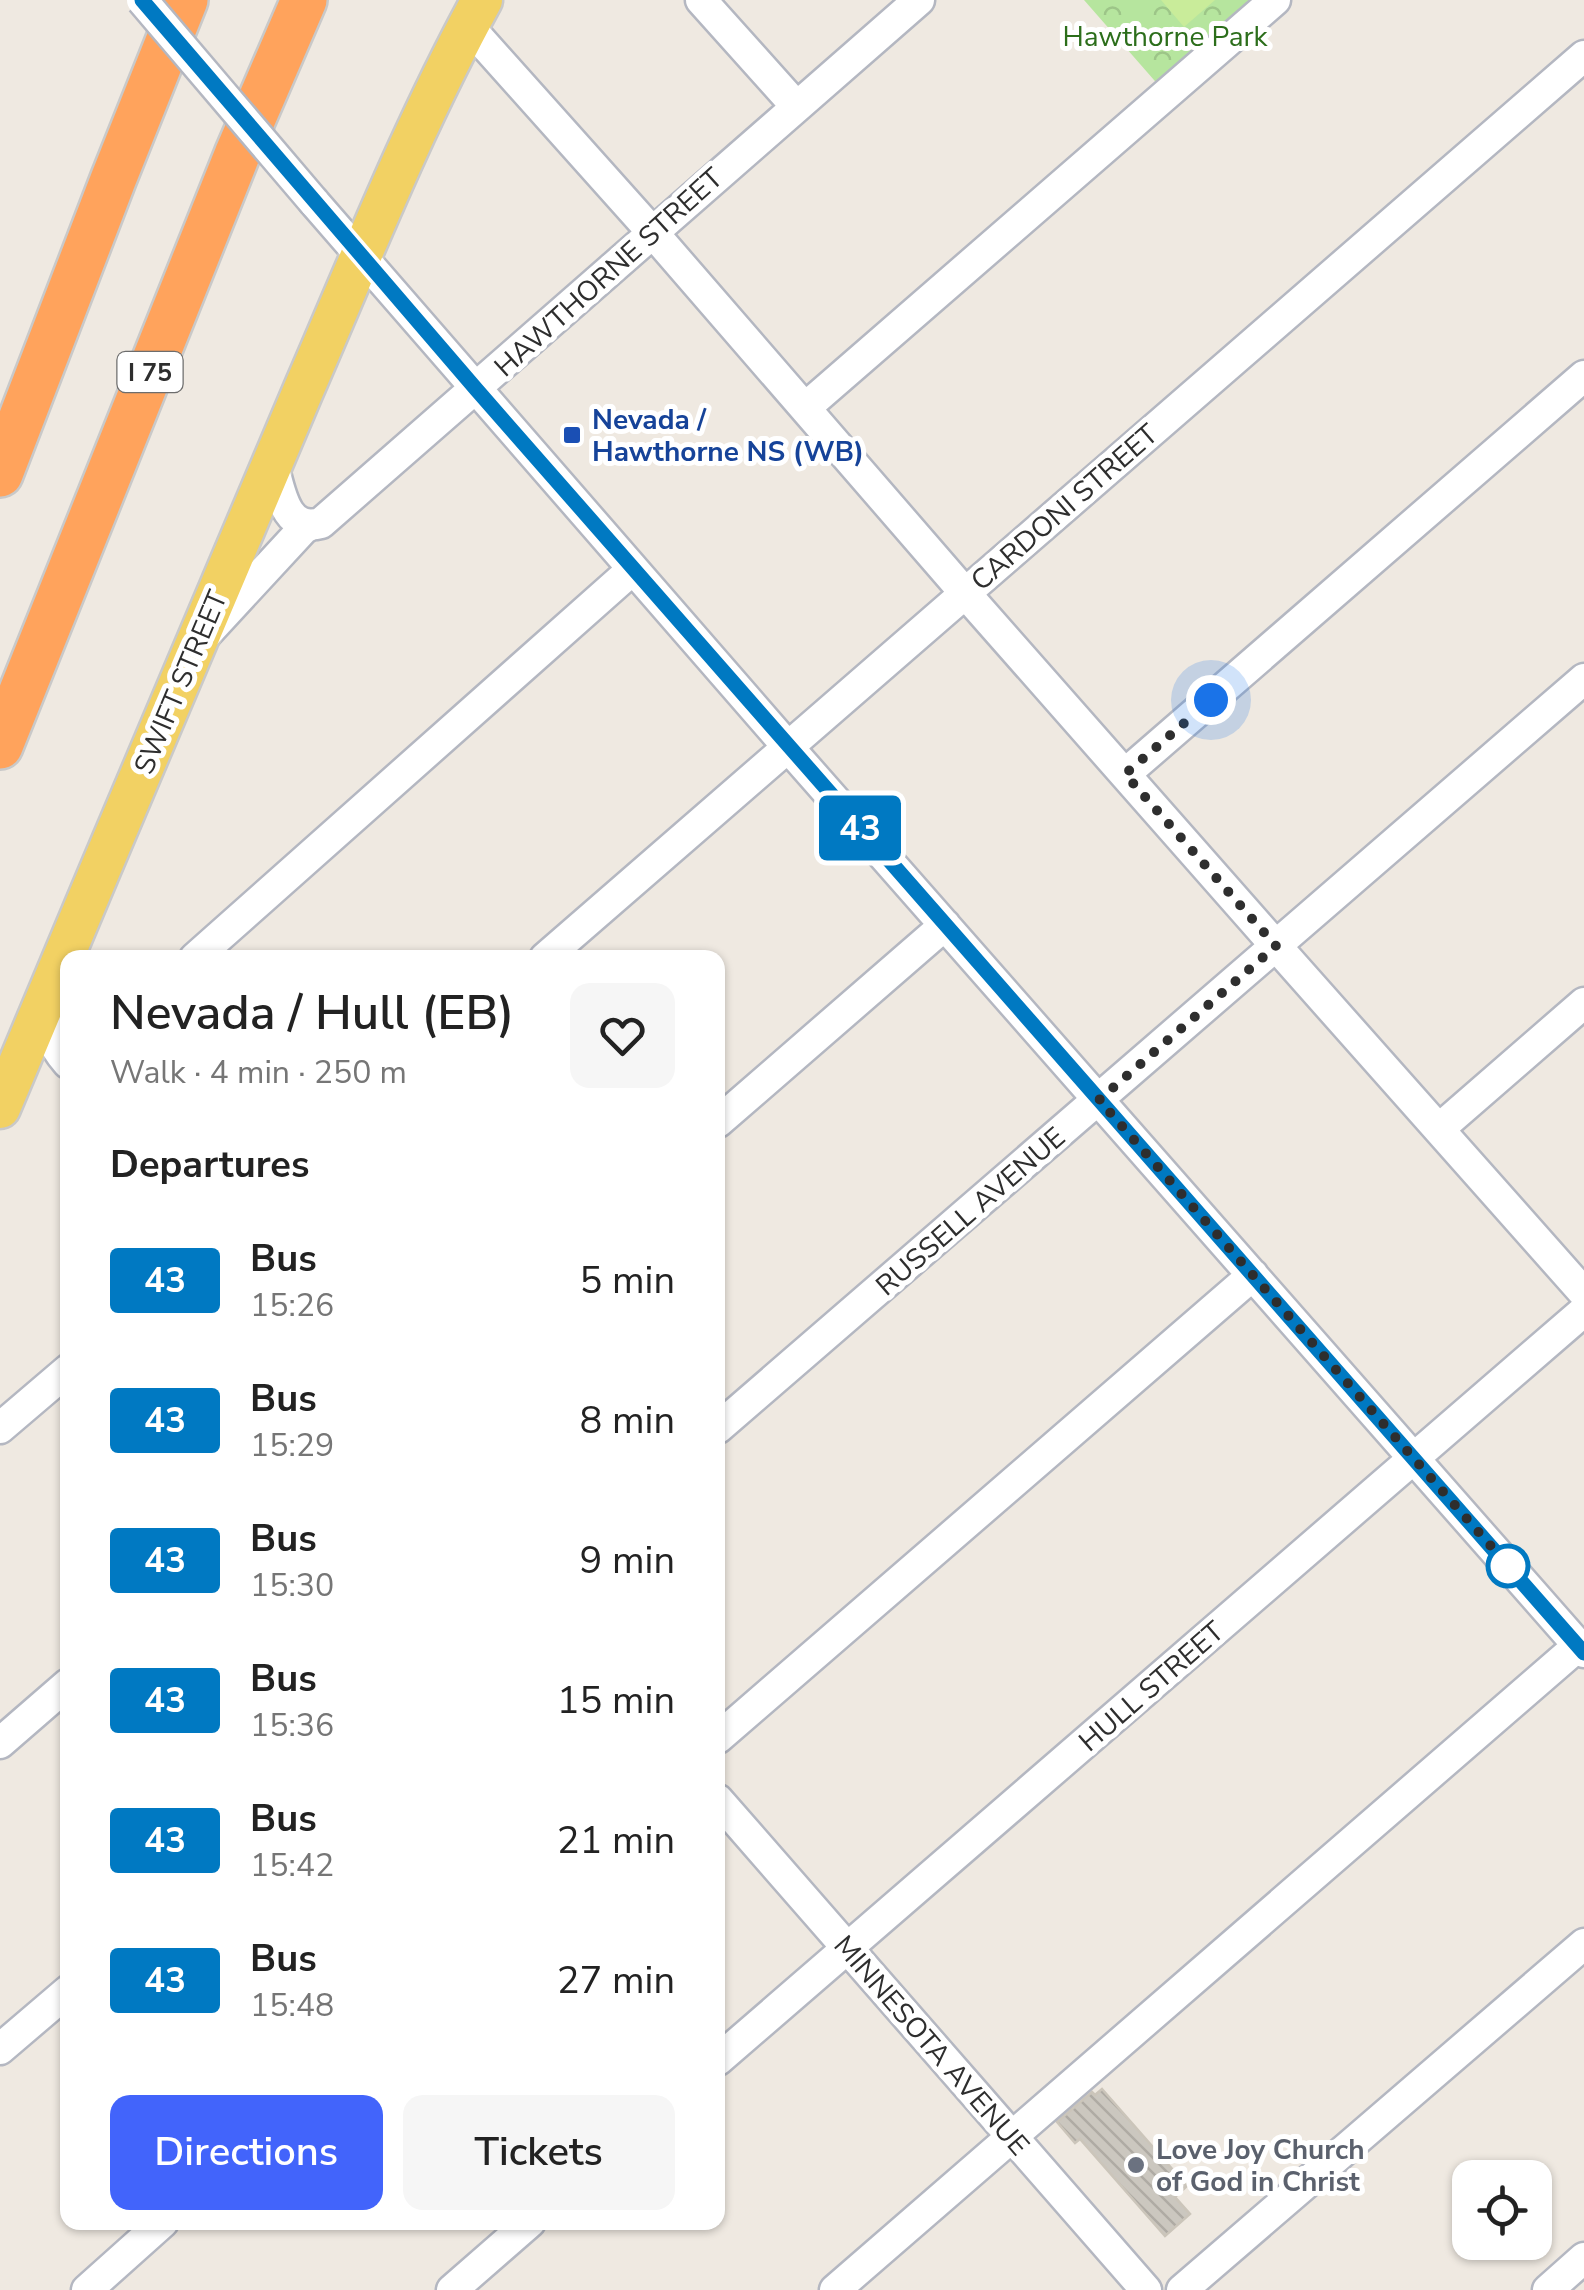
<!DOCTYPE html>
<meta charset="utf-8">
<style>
body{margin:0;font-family:"Nunito Sans",sans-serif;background:#f6f6f6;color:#222;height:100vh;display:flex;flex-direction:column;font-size:38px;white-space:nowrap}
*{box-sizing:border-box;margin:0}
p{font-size:32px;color:#767676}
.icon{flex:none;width:55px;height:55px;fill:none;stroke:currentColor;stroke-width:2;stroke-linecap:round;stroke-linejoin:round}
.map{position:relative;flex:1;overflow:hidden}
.sheet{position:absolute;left:60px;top:950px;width:665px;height:1280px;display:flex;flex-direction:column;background:#fff;border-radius:20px;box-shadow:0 2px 8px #0004}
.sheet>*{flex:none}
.badge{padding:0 20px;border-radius:8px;font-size:35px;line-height:65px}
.controls{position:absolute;left:1452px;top:2160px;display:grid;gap:20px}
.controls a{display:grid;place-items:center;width:100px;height:100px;border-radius:20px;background:#fff;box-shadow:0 2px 8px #0004;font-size:50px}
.you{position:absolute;width:50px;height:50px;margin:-25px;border:8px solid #fff;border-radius:50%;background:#1a73e8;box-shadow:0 0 0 15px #1a73e833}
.map>.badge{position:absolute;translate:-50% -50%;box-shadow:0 0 0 5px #fff}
h2{padding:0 50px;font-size:38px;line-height:90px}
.round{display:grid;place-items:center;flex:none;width:105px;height:105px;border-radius:20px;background:#f6f6f6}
.headline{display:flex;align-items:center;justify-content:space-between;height:170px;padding:0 50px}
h1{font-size:48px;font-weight:600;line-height:75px}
.cta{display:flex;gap:20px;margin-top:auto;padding:20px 50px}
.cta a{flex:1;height:115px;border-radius:20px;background:#4264fb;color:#fff;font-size:40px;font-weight:600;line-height:115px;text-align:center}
.cta a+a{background:#f6f6f6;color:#222}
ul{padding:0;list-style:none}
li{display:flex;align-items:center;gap:30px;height:140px;padding:0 50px}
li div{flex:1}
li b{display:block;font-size:38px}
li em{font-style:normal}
li .badge{min-width:110px;font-weight:700;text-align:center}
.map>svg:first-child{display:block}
.park{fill:url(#park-crowns)}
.pitch{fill:#c9ec9a}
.building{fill:url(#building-back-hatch);stroke:#cbc5ba;stroke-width:2.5}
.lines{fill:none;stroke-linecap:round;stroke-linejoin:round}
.minor-casing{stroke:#b4b7c1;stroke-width:35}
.major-casing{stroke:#c9c9c9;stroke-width:45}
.highway-casing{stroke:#c9c9c9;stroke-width:50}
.minor{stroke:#fff;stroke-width:30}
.major{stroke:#f2d163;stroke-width:40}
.highway{stroke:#ffa35c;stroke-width:45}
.minor-bridge-casing{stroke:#b4b7c1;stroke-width:35;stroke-linecap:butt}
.minor-bridge{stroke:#fff;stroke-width:30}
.line-casing{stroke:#fff;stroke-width:22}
.line{stroke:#0079c2;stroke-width:15}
.walk{stroke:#2e2e2e;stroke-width:10;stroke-dasharray:0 18}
.transit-dot{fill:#1a4fb4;stroke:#fff;stroke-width:4}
.stop-dot{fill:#fff;stroke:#0079c2;stroke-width:5}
.worship-dot{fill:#6b7280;stroke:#fff;stroke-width:4}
.labels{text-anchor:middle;stroke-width:10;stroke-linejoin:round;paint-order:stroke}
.shield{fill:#fff;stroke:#6d6d6d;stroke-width:2.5}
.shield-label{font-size:25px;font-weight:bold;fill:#2e2e2e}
.park-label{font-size:28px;fill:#2c6e1b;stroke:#fff}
.street-label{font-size:28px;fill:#2e2e2e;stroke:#fff}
.transit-label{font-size:28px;font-weight:bold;fill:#164399;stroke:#fff;text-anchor:start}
.worship-label{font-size:28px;font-weight:bold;fill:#5b616d;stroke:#fff;text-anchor:start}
</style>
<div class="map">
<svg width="1584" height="2290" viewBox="0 0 1584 2290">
<defs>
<pattern id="park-crowns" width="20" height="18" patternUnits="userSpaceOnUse" patternTransform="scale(2.5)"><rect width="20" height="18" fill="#b6e59e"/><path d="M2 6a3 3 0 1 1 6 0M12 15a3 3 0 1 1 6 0" fill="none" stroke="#9dc588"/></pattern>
<pattern id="building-back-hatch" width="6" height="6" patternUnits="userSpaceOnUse" patternTransform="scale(2.5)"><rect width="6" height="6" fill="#cbc7bf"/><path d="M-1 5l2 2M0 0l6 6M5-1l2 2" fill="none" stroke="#afaba4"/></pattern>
</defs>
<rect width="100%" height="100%" fill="#efe9e1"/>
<!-- park -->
<path class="park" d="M1084,0h179l-102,88z"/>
<!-- pitch -->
<path class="pitch" d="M1161,0h54l-31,27z"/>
<!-- building -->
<path class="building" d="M1102,2089l85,97 -12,11 15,17 -25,22 -85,-97 -5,4 -18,-21 35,-30 3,3z"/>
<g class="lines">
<!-- minor casing -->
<g class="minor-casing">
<path id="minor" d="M701,0l95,106
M468,26l186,208 311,359 311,353 308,347
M314,202l474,545 796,905
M805,408l470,-408
M272,462c8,27 12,71 49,61l598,-523
M206,634l98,-106 7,-3
M1125,774l459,-398
M195,958l438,-389
M545,958l1039,-902
M47,1002c0,27 2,39 21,61
M718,1122l227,-197
M1439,1129l145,-126
M0,1428l68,-58
M718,1428l866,-749
M718,1738l535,-463
M0,1743l68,-59
M718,1800l428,490
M0,2049l68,-58
M718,2060l866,-749
M87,2290l76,-68
M452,2290l78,-68
M835,2290l743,-644
M1182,2290l402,-346
M1548,2290l36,-32"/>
</g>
<!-- major casing -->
<g class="major-casing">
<path id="major" d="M0,1108c101,-239 200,-479 303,-717 57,-131 110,-265 179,-391"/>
</g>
<!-- highway casing -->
<g class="highway-casing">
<path id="highway" d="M0,474l113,-294 72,-180
M0,746l237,-591 67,-155"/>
</g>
<!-- minor -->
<use href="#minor" class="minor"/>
<!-- major -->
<use href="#major" class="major"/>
<!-- highway -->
<use href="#highway" class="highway"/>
<!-- minor-bridge casing -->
<g class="minor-bridge-casing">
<path id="minor-bridge" d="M142,0l172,202"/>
</g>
<!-- minor-bridge -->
<use href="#minor-bridge" class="minor-bridge"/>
</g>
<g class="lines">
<!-- line casing -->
<g class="line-casing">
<path id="line" d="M142,0l334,389 1108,1264"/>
</g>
<!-- line -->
<use href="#line" class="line"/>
<!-- walk -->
<path class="walk" d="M1211,700l-86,74 151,172 -177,154 412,469 -3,-3"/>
</g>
<!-- markers -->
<rect class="transit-dot" x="562" y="425" width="20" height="20" rx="5"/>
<circle class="stop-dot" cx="1508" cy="1566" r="20"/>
<circle class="worship-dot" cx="1136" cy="2165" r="10"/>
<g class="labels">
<!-- shield labels -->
<rect class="shield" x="117.5" y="352" width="65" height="40" rx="8"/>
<g class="shield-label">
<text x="150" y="381">I 75</text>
</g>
<!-- park labels -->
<g class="park-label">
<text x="1165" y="46">Hawthorne Park</text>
</g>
<!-- street labels -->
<g class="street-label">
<text transform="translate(608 272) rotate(-42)" y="10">HAWTHORNE STREET</text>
<text transform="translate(1064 507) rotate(-41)" y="10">CARDONI STREET</text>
<text transform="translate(180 682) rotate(-67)" y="10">SWIFT STREET</text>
<text transform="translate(970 1211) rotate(-41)" y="10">RUSSELL AVENUE</text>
<text transform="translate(1151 1686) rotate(-41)" y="10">HULL STREET</text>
<text transform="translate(932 2045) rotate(49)" y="10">MINNESOTA AVENUE</text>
</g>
<!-- transit labels -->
<g class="transit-label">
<text x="592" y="429">Nevada /<tspan x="592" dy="32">Hawthorne NS (WB)</tspan></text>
</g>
<!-- worship labels -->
<g class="worship-label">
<text x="1156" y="2159">Love Joy Church<tspan x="1156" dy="32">of God in Christ</tspan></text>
</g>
</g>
</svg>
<div class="controls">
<a><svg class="icon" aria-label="locate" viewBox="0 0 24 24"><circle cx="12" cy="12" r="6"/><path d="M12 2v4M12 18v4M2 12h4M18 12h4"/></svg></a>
</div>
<div class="you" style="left:1211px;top:700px"></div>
<b class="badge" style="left:860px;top:828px;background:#0079c2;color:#fff">43</b>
<section class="sheet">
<div class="headline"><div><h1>Nevada / Hull (EB)</h1><p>Walk · 4 min · 250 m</p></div><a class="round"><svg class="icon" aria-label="heart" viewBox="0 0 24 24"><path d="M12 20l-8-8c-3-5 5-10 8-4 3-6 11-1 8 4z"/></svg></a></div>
<h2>Departures</h2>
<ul>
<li><span class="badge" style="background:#0079c2;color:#fff">43</span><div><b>Bus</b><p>15:26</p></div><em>5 min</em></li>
<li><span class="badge" style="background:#0079c2;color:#fff">43</span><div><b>Bus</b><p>15:29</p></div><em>8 min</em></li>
<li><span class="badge" style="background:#0079c2;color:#fff">43</span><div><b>Bus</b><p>15:30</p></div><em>9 min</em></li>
<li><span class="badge" style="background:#0079c2;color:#fff">43</span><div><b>Bus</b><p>15:36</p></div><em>15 min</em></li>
<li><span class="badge" style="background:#0079c2;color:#fff">43</span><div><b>Bus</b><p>15:42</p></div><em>21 min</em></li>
<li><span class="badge" style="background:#0079c2;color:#fff">43</span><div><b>Bus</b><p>15:48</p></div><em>27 min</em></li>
</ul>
<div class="cta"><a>Directions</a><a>Tickets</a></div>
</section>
</div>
